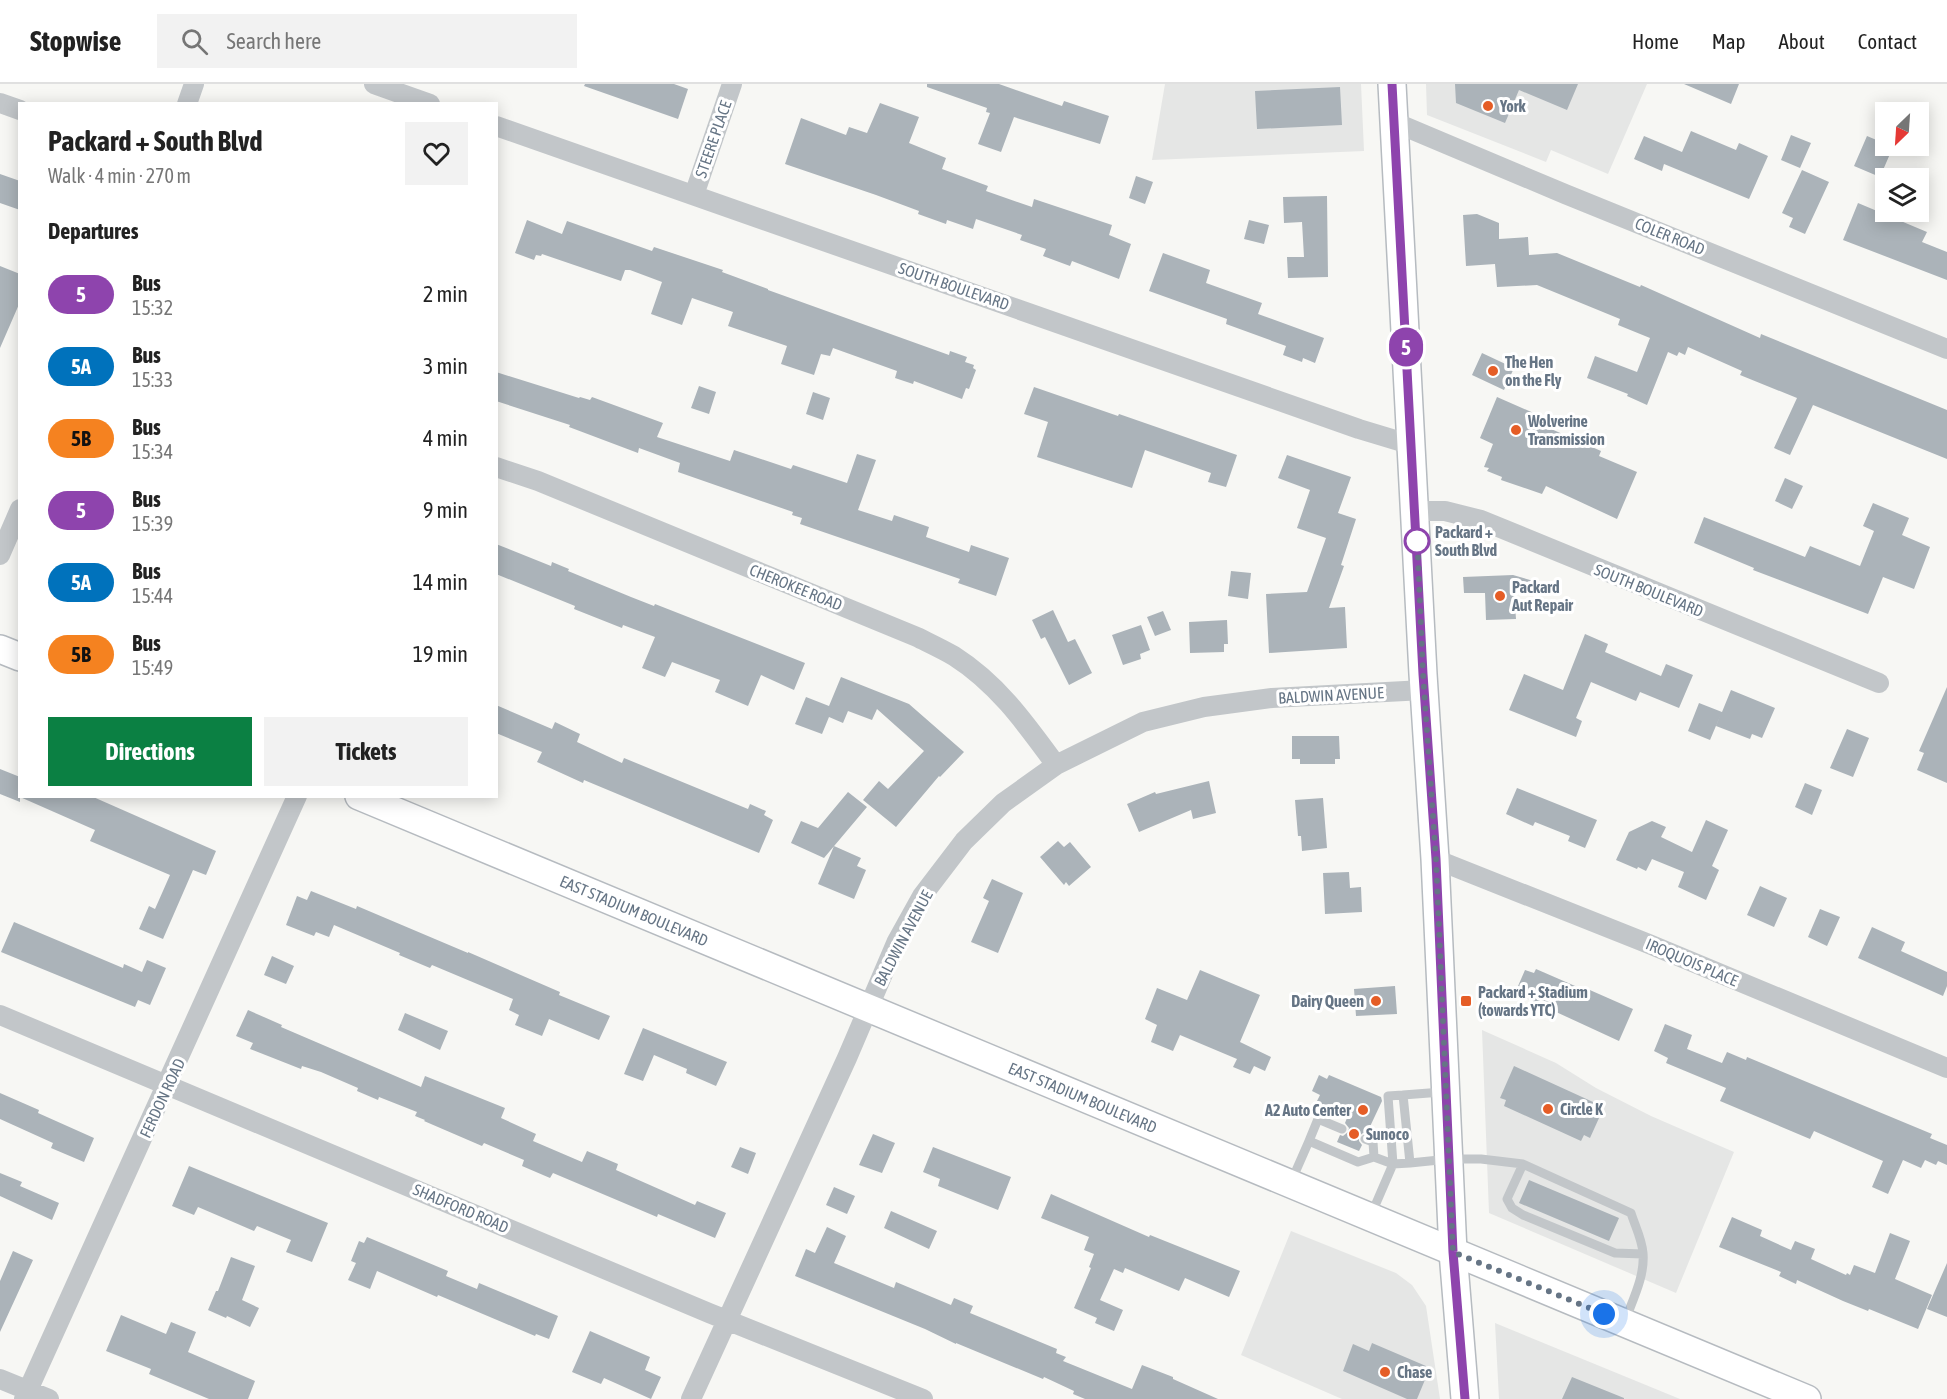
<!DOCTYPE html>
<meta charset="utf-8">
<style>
body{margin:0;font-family:"Asap Condensed",sans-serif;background:#f2f2f2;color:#222;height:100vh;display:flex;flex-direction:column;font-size:22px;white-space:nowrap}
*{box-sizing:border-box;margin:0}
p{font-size:20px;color:#767676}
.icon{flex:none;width:33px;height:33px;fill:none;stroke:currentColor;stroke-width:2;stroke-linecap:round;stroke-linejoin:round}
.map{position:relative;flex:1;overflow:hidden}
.panel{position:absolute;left:18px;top:18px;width:480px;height:696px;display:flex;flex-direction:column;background:#fff;border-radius:0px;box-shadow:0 3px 15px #0003}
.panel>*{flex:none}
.badge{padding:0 12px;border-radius:20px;font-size:21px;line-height:39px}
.needle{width:39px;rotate:205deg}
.tools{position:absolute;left:1875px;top:18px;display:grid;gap:12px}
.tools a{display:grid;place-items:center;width:54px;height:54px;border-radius:0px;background:#fff;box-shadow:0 3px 15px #0003;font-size:30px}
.you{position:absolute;width:30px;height:30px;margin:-15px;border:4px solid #fff;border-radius:50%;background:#1a73e8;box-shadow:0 0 0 9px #1a73e833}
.map>.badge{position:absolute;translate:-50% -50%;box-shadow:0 0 0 3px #fff}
h2{padding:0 30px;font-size:22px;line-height:54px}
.round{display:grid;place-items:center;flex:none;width:63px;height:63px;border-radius:0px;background:#f2f2f2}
.headline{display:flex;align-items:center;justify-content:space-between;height:102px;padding:0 30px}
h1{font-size:28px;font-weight:700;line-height:45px}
.action{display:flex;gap:12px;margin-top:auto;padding:12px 30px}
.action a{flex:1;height:69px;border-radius:0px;background:#0b8043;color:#fff;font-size:24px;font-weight:700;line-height:69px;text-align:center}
.action a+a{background:#f2f2f2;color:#222}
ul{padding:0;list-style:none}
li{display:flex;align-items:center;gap:18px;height:72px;padding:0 30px}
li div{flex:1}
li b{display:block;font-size:22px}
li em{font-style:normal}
li .badge{min-width:66px;font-weight:700;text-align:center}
header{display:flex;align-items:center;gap:36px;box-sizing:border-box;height:84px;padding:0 30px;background:#fff;border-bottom:2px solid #e0e0e0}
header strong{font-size:28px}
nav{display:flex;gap:33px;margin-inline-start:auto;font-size:21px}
.search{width:420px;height:54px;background:#f2f2f2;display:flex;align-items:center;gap:15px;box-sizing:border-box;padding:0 21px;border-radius:0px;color:#767676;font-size:22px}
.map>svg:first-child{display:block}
.built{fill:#e5e6e5}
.building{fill:#abb3b9}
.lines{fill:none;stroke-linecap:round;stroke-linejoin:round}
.secondary-casing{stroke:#b6bbc0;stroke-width:30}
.lane{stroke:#c2c6c9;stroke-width:9}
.street{stroke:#c2c6c9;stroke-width:20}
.secondary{stroke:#fff;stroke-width:27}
.line-casing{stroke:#fff;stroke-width:14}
.line{stroke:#8e44ad;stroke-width:9}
.walk{stroke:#667585;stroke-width:6;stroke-dasharray:0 10.8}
.poi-dot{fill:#e55d26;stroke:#fff;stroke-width:2}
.stop-dot{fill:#fff;stroke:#8e44ad;stroke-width:3}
.labels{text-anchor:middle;stroke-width:6;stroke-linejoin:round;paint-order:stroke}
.poi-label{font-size:16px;font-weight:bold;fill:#667585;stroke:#fff;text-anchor:start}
.street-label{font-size:16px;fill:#667585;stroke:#fff}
.stop-label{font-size:16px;font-weight:bold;fill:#667585;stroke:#fff;text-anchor:start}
</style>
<header>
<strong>Stopwise</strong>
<div class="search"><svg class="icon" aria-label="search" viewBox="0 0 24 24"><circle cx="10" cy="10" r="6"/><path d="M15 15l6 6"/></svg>Search here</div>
<nav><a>Home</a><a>Map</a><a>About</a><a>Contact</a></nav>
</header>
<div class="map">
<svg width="1947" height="1315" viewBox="0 0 1947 1315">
<rect width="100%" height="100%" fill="#f7f7f4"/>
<!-- built -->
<path class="built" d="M1165,0h196l3,67 -212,9z
M1426,0h221l-39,90 -57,-24 -5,12 -119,-47z
M1482,946l74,33 40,25 55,28 83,36 -58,141 -187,-80z
M1291,1147l105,42 16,12 14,21 14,93h-98l-101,-44z
M1495,1239l185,76h-181z"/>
<!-- building -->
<path class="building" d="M585,0h89l14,5 -10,30 -94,-33z
M927,0h72l63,22 2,-5 45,15 -9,28 -86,-27 -13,35 -23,-8 12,-31 -4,-1 1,-4 -60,-21z
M1455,0h123l-11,26 -48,-20 -14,33 -49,-20z
M1684,0h55l-8,20z
M1340,3l2,38 -85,4 -2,-38z
M880,19l39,14 -10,26 37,15 -4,11 46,17 -2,5 46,16 2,-8 78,26 -3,10 22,9 -12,35 -47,-18 -2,5 -27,-10 3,-7 -26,-9 2,-5 -46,-16 -3,10 -26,-9 -1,4 -28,-10 1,-3 -43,-16 -91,-31 16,-46 45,17 3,-8 18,6z
M1691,47l45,19 3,-7 29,13 -19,43 -85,-35 -2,7 -28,-12 10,-23 38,16z
M1791,51l20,8 -11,25 -19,-8z
M1867,52l19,8v2l7,1 -13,30 -26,-11z
M1802,86l27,12 -24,52 -16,-7 4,-9 -11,-5z
M0,90l20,7v29l-20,-7z
M1136,92l17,6 -8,22 -16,-6z
M1327,112l1,81 -40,1 -1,-21h17l-2,-35 -18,1 -1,-26z
M1858,119l69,29 -5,10 25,10v28l-104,-40z
M1477,130l22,9v16l29,-2 1,18 28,-2 83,34 1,-2 119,53 1,-4 186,76v49l-134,-54 -23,50 -16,-7 23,-50 -57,-23 2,-4 -54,-24 -3,8 -6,-3 -2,4 -9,-4 -21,53 -20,-9 1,-2 -41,-16 8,-22 42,16 13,-34 -32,-13 2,-6 -83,-34 -40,2 -2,-23 -29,2 -3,-51z
M527,136l35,14 5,-13 85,30 2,-4 69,23 -1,2 46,17v1l181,65 1,-4 17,6 -2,5 9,3 -1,3 3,2 -7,19 -3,-1 -4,11 -48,-18 -1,3 -18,-6 2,-7 -64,-23 -3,8 -9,-2 -7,21 -33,-11 6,-18 -59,-20 5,-14 -41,-14 -10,27 -31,-11 11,-32 -32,-12h-5l-4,11 -79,-27 -1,2 -5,-1 -2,5 -19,-7z
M1249,136l20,5 -5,19 -20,-5z
M1163,169l47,17 -4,13 56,20 -4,11 66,24 -9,25 -12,-5 -1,4 -19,-7 3,-9 -60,-22 1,-5 -78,-28z
M0,182l20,8v28l-20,46z
M1482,269l32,15 -10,22 -32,-15z
M496,288l83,26 1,-1 10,3 2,-3 71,26 -6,14 73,24 4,-11 57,19 2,-4 54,18 10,-29 19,6 -18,50 34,11 2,-6 35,12 -3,10 43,15 2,-7 38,13 -13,38 -38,-13 2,-4 -160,-55 2,-6 -10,-3 1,-3 -115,-40 2,-9 -41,-15 -1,5 -69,-26 1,-2 -74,-24z
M699,302l17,6 -7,22 -18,-6z
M1034,303l84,29 1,-2 118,41 -11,32 -18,-5 3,-9 -66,-23 -13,38 -95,-31 11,-35 -24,-8z
M813,308l17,6 -7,22 -17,-6z
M1497,313l55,24 -3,7 52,23 -2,5 38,16 -20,47 -71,-33 -4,8 -41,-14 1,-3 -15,-6 2,-3 -5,-1 9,-23 -13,-6z
M1287,371l64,22 -13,36 18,6 -15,46 3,1 -15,42 16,-1 2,41 -78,5 -3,-59 41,-2 19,-54 -29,-10 13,-38 -32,-12z
M1785,394l18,8 -11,23 -17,-8z
M1873,419l36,15 -7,17 28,12 -16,42 -31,-12 -15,37 -115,-44 1,-2 -60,-25 10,-26 101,40 5,-11 50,20 14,-35 -11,-5z
M496,460l55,22 1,-4 17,7 -1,2 63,26 23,9 1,-2 150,59 -11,27 -33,-15 -13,31 -33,-14 5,-12 -48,-18 -7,15 -23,-9 13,-31 -32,-12 -1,3 -48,-19 1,-3 -79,-32z
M1231,487l20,2 -3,26 -20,-3z
M1513,491l41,12v3l-40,2 2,27 -30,1 -1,-27h-21l-1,-16z
M1053,526l15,32 7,-3 17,34 -23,12 -24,-48 -4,2 -9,-19z
M1163,527l8,19 -16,6 -8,-19z
M1227,536l1,24h-4v8l-34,1 -1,-31z
M1141,541l9,25 -10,4 1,5 -18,6 -11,-30z
M1585,550l23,10 -3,8 56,24 5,-12 27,11 -14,33 -39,-16 -4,9 -45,-19 -15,36 6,3 -6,16 -67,-27 15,-36 39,16z
M841,593l68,27 55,48 -24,25 -1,-1 -43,51 -33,-27 16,-19 9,8 36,-38 -47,-42 -5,11 -24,-9 -5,12 -14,-6 -7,17 -27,-10 11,-27 23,9z
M1947,603v96l-30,-13 7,-17 -5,-2z
M1731,606l44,18 -13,30 -10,-4 -2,5 -34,-13 5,-12 -11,26 -22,-9 11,-28 23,9z
M496,621l56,24 3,-7 25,12 -3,8 45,21 2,-5 124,51 2,-5 16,7 -2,4 9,5 -14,33 -175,-73 -1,3 -46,-21 5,-10 -46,-19z
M1847,645l22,9 -16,39 -23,-9z
M1292,652h47l1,23h-5v5h-35v-5h-8z
M0,685l20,8v19h71l125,55 -10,24 -13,-5 -30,69 -24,-10 10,-23 6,3 15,-34 -80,-34 5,-11 -75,-33v5l-20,-8z
M1209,697l7,32 -23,6 -2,-9 -52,22 -12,-28 28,-12 1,2z
M1805,699l17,7 -10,25 -17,-8z
M1517,704l80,32 -12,28 -17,-7 2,-5 -35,-14 -2,4 -27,-12z
M848,708l19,15 -43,51 -33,-15 10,-22 17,7z
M1323,714l4,50 -25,3 -1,-15h-3l-3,-36z
M1706,736l22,10 -16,36 7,4 -13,30 -28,-13 6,-15 -32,-13 -6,12 -8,-4 -1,2 -21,-9 13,-28 23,-11 14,6 -5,10 31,15z
M1058,757l6,6 6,-5 21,25 -22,19 -3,-4 -2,3 -24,-28z
M834,762l27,12 -4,8 9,4 -12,29 -36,-15z
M1349,788l1,16 11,-1 1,25 -37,2 -2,-41z
M992,795l31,14 -25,60 -27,-11 18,-41 -6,-3z
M1760,802l27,12 -13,29 -27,-12z
M311,807l45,18 1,-3 111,47v-1l92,40 -1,3 51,21 -11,24 -50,-21 -7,17 -27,-11 4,-10 -10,-5 4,-11 -81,-34 -2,3 -31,-13 1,-2 -66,-28 -5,12 -13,-5 -2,4 -28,-11 11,-29 10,4z
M1820,825l20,8 -13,29 -19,-9z
M14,838l109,46 1,-4 18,8 5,-12 19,8 -16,37 -12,-5 -3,7 -134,-55z
M1872,843l33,15 -4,9 46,21v14l-4,10 -85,-38z
M272,872l22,10 -8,18 -22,-9z
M1536,885l46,20 1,-2 50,22 -14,32 -104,-48 10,-23 9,3z
M1200,886l60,25 -20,47 31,15 -6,14 -11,-5 -4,8 -17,-7 4,-8 -57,-24 -7,16 -22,-9 6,-17 -12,-6 12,-31 30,12z
M1395,902l2,28 -41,2 -2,-27z
M248,926l34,15 -1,2 140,60 4,-11 80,32 -4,10 35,16 -3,7 49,21 5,-11 31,13 -2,6 79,35 2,-4 29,12 -11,25 -57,-24 -1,3 -104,-44 -3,5 -28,-12 2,-6 -40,-17 -2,3 -58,-25 1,-1 -10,-4 2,-4 -38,-15 -1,3 -21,-9 1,-3 -37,-16 -19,-6 -1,3 -51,-20 3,-6 -17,-7z
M405,929l43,18 -8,19 -42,-20z
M1665,940l27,11 -5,14 35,14 5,-11 19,8 1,-3 185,77 -2,4 17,7v20l-9,-4 -2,4 -11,-5 -4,8 -18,-8 -15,34 -16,-7 11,-26 -69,-30 -4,8 -90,-38 6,-13 -60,-25 2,-5 -14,-7z
M643,944l84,34 -11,24 -30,-13 1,-4 -33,-14 -11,26 -19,-7z
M1514,982l90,41 -14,31 -6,-3 -3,6 -77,-35 2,-6 -6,-2z
M1319,991l8,4 2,-4 52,22 1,4 -15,32h-4l-4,3v5l3,4 -3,6 -22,-9 3,-7 3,1 5,-4 1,-4 -4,-5 2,-5 -32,-13 5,-10 -8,-4z
M0,1009l39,17 -1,3 56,25 -10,24 -33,-14 2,-5 -53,-24z
M873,1050l22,9 -13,30 -23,-8z
M740,1063l16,6 -8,21 -17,-7z
M933,1063l78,30 -13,33 -60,-24 2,-7 -17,-7z
M189,1082l139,57 -16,39 -26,-10 5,-12 -34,-14 -3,5 -56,-24 -4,8 -22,-9z
M0,1089l22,9 -2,4 39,17 -7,17 -52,-24z
M1529,1096l90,38 -10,23 -90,-38z
M834,1103l21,9 -8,18 -21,-9z
M1051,1110l98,43 1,-2 90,36 -11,26 -44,-19 -6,13 -54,-23 -2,5 -9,-4 -14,31 23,10 -9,21 -19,-8 2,-5 -23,-10 17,-40 -2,-1 5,-13 -10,-4 5,-13 -48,-19z
M891,1127l46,20 -8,18 -45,-21z
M1732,1133l30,13 -2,6 31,14 4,-9 20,8 -4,10 35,16 1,-2 3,2 4,-10 21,8 15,-40 20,8 -15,38 37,16 -14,34 -49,-20 -1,2 -25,-10 -46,-21 -1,4 -17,-8 2,-4 -62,-25z
M827,1143l19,9 -12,27 60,25 2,-6 55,23 3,-7 19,8 -3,7 87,36 -1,4 10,4 -3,4 69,28 10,-24 31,12v2l45,20h-133l-12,-5 1,-3 -30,-14 -1,2 -87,-36v1l-31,-15 -130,-53 11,-27 9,4z
M367,1153l81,34 -2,5 31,13 2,-6 79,33 -9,23 -13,-5 -1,2 -97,-41 -1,2 -60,-26 -7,18 -22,-9 8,-17 -5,-2 8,-20 5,2z
M13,1167l20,9 -33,72v-51z
M231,1173l24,9 -13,34 17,8 -9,19 -23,-11 -1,2 -18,-8 8,-19h2z
M1947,1179v54l-20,-8z
M121,1231l45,19 5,-12 25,10 -8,20 67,29 -7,18h-39l-60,-25 2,-5 -45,-18z
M590,1247l60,26 -5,13 16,7 -10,22 -47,-21 -3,6 -29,-12z
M1372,1259l54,23 -3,7 4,2 -10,24h-10l-64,-28 10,-27 16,7z
M1572,1293l52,21v1h-62z"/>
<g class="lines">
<!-- secondary casing -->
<g class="secondary-casing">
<g id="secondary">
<path d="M1392,0l31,590 12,185 18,393 12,147"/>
<path d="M0,565l20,8"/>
<path id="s1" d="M359,712l1448,603"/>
</g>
</g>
<!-- lane -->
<path class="lane" d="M1442,1008l-39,3 7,68 39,-4h32l42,5 108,49c4,13 11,26 12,40 2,23 -10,46 -18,68
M1403,1011l-15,1 5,68 17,-1
M1365,1055l8,3 1,15
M1309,1057l9,-22 24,10
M1523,1080l-16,35 5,9 11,7 92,38 28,1
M1291,1098l18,-41 49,21 16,-5 19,7 -22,51"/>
<!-- street -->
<path class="street" d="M374,0l56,20
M0,19l20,7
M187,20l7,-20
M1394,38l171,72 382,155
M496,42l863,303 53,16
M694,111l38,-111
M496,383l42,14 379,156c12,6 25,12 37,19 44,28 72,68 102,109
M1416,427h29l36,9 398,163
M0,471l20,-46
M1435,775l214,85 298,124
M0,931l709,298 214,86
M0,1295l49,20
M24,1315l273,-603
M691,1315l156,-341 50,-117 25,-45 42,-55 39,-38 53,-38 87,-43 61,-15 68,-9 152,-8"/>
<!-- secondary -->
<use href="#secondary" class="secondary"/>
</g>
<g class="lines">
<!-- line casing -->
<g class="line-casing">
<path id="line" d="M1392,0l31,590 13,185 17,393 12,147"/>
</g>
<!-- line -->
<use href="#line" class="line"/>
<!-- walk -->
<path class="walk" d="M1417,457v-8l6,141 13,185 17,393 151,62"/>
</g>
<!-- markers -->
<g class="poi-dot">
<circle cx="1488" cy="22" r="6"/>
<circle cx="1493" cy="287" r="6"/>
<circle cx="1516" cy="346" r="6"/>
<circle cx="1500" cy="512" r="6"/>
<circle cx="1376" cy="917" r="6"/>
<rect x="1460" y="911" width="12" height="12" rx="3"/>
<circle cx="1548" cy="1025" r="6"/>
<circle cx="1363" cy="1026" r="6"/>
<circle cx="1354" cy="1050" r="6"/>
<circle cx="1385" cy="1288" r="6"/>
</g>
<circle class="stop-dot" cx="1417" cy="457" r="12"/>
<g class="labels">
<!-- poi labels -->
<g class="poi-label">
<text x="1500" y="28">York</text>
<text x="1505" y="284">The Hen<tspan x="1505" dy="18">on the Fly</tspan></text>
<text x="1528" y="343">Wolverine<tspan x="1528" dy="18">Transmission</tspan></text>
<text x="1512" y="509">Packard<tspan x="1512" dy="18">Aut Repair</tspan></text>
<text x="1478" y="914">Packard + Stadium<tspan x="1478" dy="18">(towards YTC)</tspan></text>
<text x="1364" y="923" text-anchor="end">Dairy Queen</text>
<text x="1560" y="1031">Circle K</text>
<text x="1351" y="1032" text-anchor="end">A2 Auto Center</text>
<text x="1366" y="1056">Sunoco</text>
<text x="1397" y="1294">Chase</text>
</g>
<!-- street labels -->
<g class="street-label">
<text transform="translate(713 55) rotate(-71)" y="6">STEERE PLACE</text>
<text transform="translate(1670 152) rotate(22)" y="6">COLER ROAD</text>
<text transform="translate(954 202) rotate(19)" y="6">SOUTH BOULEVARD</text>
<text transform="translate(796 503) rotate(22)" y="6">CHEROKEE ROAD</text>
<text transform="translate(1649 506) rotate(22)" y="6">SOUTH BOULEVARD</text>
<text transform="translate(1331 611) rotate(-3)" y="6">BALDWIN AVENUE</text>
<text dy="6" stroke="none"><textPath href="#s1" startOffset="298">EAST STADIUM BOULEVARD</textPath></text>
<text transform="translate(903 854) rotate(-62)" y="6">BALDWIN AVENUE</text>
<text transform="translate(1692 878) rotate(23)" y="6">IROQUOIS PLACE</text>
<text dy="6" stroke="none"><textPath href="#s1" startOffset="784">EAST STADIUM BOULEVARD</textPath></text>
<text transform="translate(162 1014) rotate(-65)" y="6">FERDON ROAD</text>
<text transform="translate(461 1124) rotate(23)" y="6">SHADFORD ROAD</text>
</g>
<!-- stop labels -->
<g class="stop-label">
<text x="1435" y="454">Packard +<tspan x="1435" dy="18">South Blvd</tspan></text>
</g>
</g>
</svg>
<div class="tools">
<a><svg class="needle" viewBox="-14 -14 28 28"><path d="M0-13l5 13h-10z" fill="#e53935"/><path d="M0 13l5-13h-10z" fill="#767676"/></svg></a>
<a><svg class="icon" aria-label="layers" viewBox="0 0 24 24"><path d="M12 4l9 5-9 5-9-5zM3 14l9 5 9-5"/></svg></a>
</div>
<div class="you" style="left:1604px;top:1230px"></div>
<b class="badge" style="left:1406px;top:263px;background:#8e44ad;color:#fff">5</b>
<section class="panel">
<div class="headline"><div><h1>Packard + South Blvd</h1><p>Walk · 4 min · 270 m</p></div><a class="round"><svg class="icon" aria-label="heart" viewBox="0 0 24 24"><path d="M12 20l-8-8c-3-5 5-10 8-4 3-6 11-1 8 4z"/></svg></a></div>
<h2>Departures</h2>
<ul>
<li><span class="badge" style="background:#8e44ad;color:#fff">5</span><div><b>Bus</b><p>15:32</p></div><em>2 min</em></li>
<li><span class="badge" style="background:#0072bc;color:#fff">5A</span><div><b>Bus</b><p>15:33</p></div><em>3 min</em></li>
<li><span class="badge" style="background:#f58220;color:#111">5B</span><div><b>Bus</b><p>15:34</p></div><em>4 min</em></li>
<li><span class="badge" style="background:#8e44ad;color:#fff">5</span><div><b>Bus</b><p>15:39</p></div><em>9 min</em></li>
<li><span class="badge" style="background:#0072bc;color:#fff">5A</span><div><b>Bus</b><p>15:44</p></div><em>14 min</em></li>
<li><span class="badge" style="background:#f58220;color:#111">5B</span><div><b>Bus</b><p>15:49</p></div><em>19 min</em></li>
</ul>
<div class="action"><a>Directions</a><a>Tickets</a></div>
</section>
</div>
